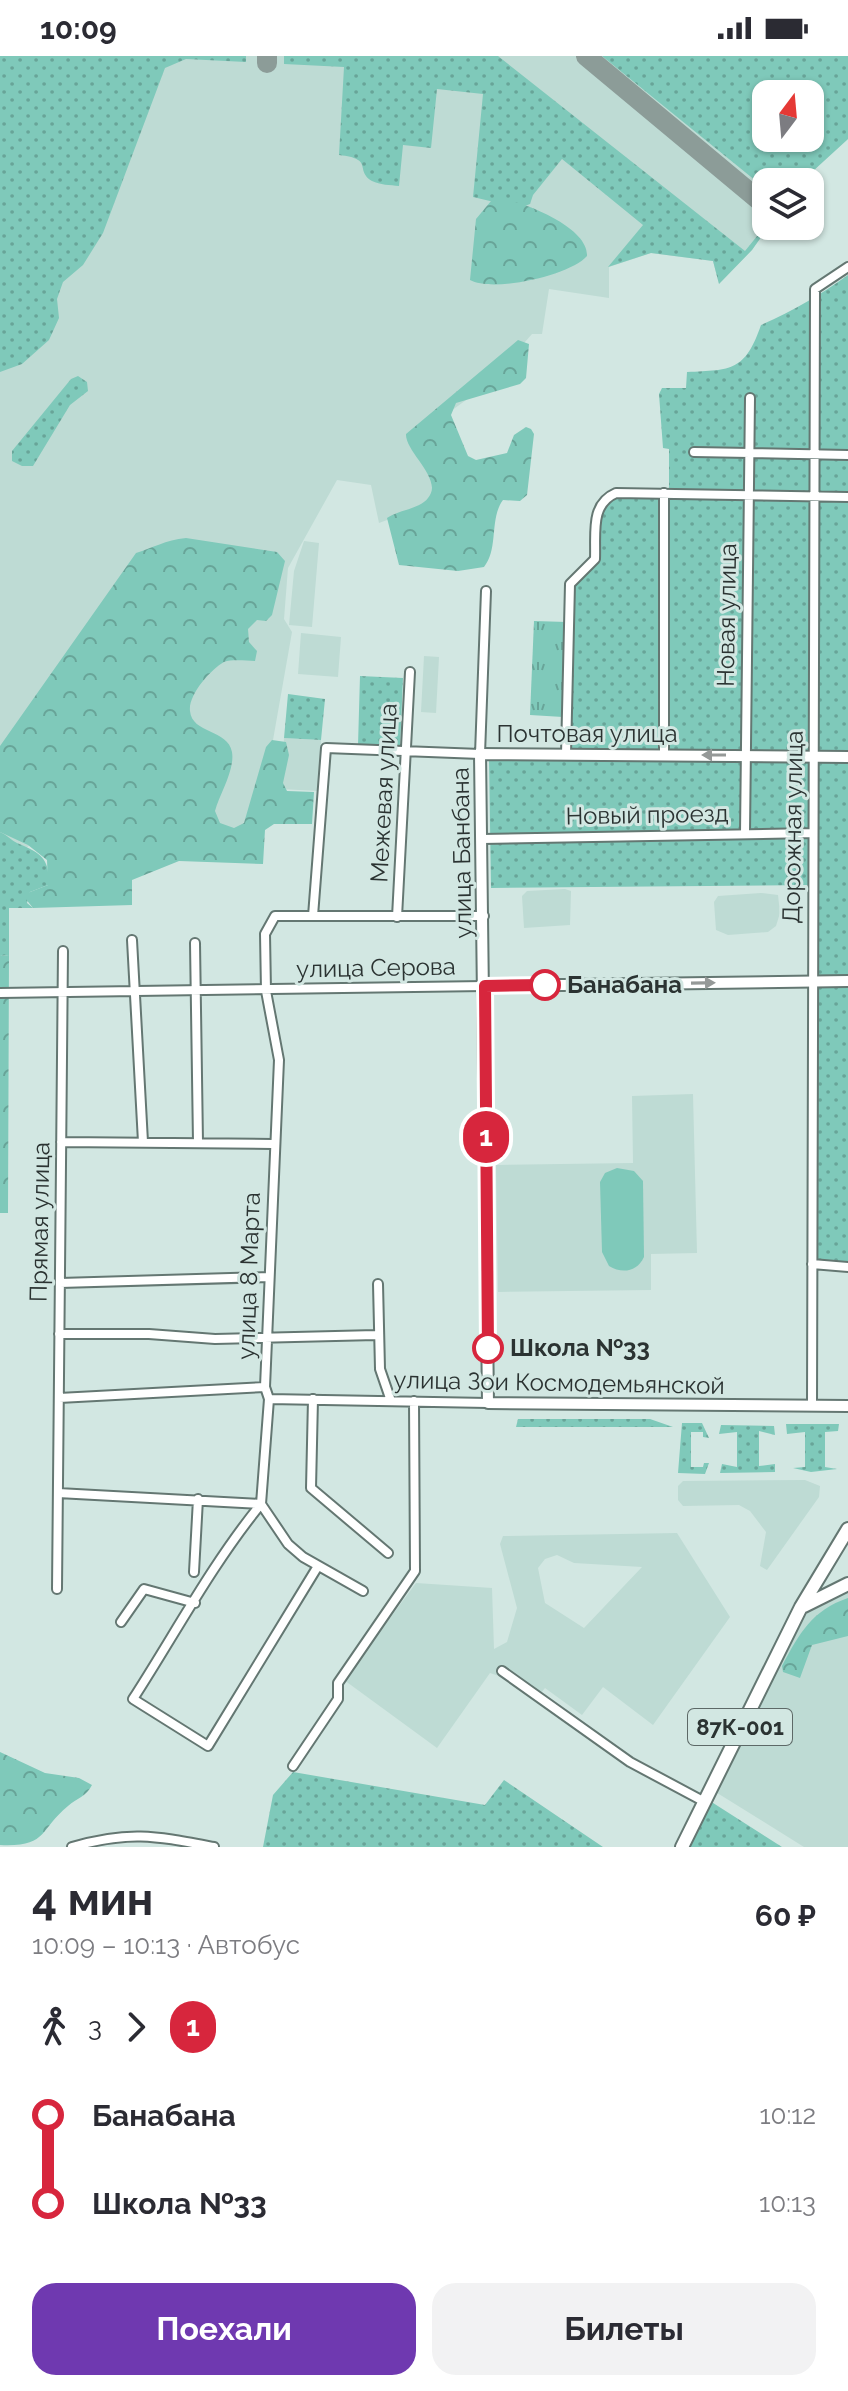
<!DOCTYPE html>
<html lang="ru">
<meta charset="utf-8">
<style>
body{margin:0;font-family:Raleway,sans-serif;background:#f2f2f3;color:#2b2b33;height:100vh;display:flex;flex-direction:column;font-size:30px;white-space:nowrap}
*{box-sizing:border-box;margin:0}
p{font-size:26px;color:#7c7c81}
.icon{flex:none;width:44px;height:44px;fill:none;stroke:currentColor;stroke-width:2;stroke-linecap:round;stroke-linejoin:round}
.map{position:relative;height:1791px;overflow:hidden}
.side{display:flex;flex-direction:column;background:#fff;flex:1}
.side>*{flex:none}
.badge{padding:0 16px;border-radius:26px;font-size:28px;line-height:52px}
.needle{width:52px;rotate:16deg}
.controls{position:absolute;left:752px;top:24px;display:grid;gap:16px}
.controls a{display:grid;place-items:center;width:72px;height:72px;border-radius:16px;background:#fff;box-shadow:0 2px 6px #0004;font-size:40px}
.map>.badge{position:absolute;translate:-50% -50%;box-shadow:0 0 0 4px #fff}
.legs{display:flex;align-items:center;gap:12px;height:88px;padding:0 32px;font-size:26px}
.legs p{margin-inline-start:auto}
.headline{display:flex;align-items:center;justify-content:space-between;height:136px;padding:0 32px}
h1{font-size:44px;font-weight:700;line-height:60px}
.action{display:flex;gap:16px;margin-top:auto;padding:16px 32px}
.action a{flex:1;height:92px;border-radius:24px;background:#6f39b0;color:#fff;font-size:32px;font-weight:700;line-height:92px;text-align:center}
.action a+a{background:#f2f2f3;color:#2b2b33}
ul{padding:0 32px;list-style:none}
li{display:flex;align-items:center;gap:28px;height:88px;font-size:30px}
li i{display:grid;place-items:center;width:12px;height:100%;margin:0 10px;background:currentColor}
li i::after{content:'';width:20px;height:20px;margin:-10px;border:6px solid;border-radius:50%;background:#fff}
li p{margin-inline-start:auto}
li:first-child i{background:linear-gradient(#0000 50%,currentColor 0)}
li:last-child i{background:linear-gradient(currentColor 50%,#0000 0)}
.status{display:flex;justify-content:space-between;align-items:center;height:56px;padding:0 40px;background:#fff;direction:ltr}
.status svg{height:22px;fill:currentColor}
.map>svg:first-child{display:block}
.built{fill:#bedbd4;fill-rule:evenodd}
.grass{fill:url(#grass-dots);fill-rule:evenodd}
.forest{fill:url(#forest-crowns)}
.park{fill:url(#park-tufts)}
.pitch{fill:#7fc9ba}
.lines{fill:none;stroke-linecap:round;stroke-linejoin:round}
.taxiway{stroke:#8c9c98;stroke-width:20}
.minor-casing{stroke:#647772;stroke-width:12}
.tertiary-casing{stroke:#647772;stroke-width:14}
.primary-casing{stroke:#647772;stroke-width:16}
.minor{stroke:#fff;stroke-width:8}
.tertiary{stroke:#fff;stroke-width:10}
.primary{stroke:#fff;stroke-width:12}
.oneway{fill:#959998}
.line-1-casing{stroke:#fff;stroke-width:18}
.line-1{stroke:#d7263d;stroke-width:12}
.stop-1-dot{fill:#fff;stroke:#d7263d;stroke-width:4}
.labels{text-anchor:middle;stroke-width:6;stroke-linejoin:round;paint-order:stroke}
.shield{fill:#d2e7e2;stroke:#5d6967;stroke-width:2}
.shield-label{font-size:22px;font-weight:bold;fill:#2b3332}
.street-label{font-size:24px;fill:#2b3332;stroke:#d2e7e2}
.stop-label{font-size:24px;font-weight:bold;fill:#2b3332;stroke:#d2e7e2;text-anchor:start}
</style>
<div class="status"><b>10:09</b><svg viewBox="0 0 49 12"><path d="M0 12V9h3v3zM5 12V6h3v6zM10 12V3h3v9zM15 12V0h3v12zM26 1h20v11H26zM47 4h2v5h-2z"/></svg></div>
<div class="map">
<svg width="848" height="1791" viewBox="0 0 848 1791">
<defs>
<pattern id="grass-dots" width="8" height="8" patternUnits="userSpaceOnUse" patternTransform="scale(2)"><rect width="8" height="8" fill="#7fc9ba"/><path d="M2 2h.1M6 6h.1" fill="none" stroke="#68a498" stroke-width="1.8" stroke-linecap="round"/></pattern>
<pattern id="forest-crowns" width="20" height="18" patternUnits="userSpaceOnUse" patternTransform="scale(2)"><rect width="20" height="18" fill="#7fc9ba"/><path d="M2 6a3 3 0 1 1 6 0M12 15a3 3 0 1 1 6 0" fill="none" stroke="#68a498"/></pattern>
<pattern id="park-tufts" width="24" height="20" patternUnits="userSpaceOnUse" patternTransform="scale(2)"><rect width="24" height="20" fill="#7fc9ba"/><path d="M3 7l-1-3M5 7V3M7 7l1-3M15 17l-1-3M17 17v-4M19 17l1-3" fill="none" stroke="#68a498"/></pattern>
</defs>
<rect width="100%" height="100%" fill="#d2e7e2"/>
<!-- built -->
<path class="built" d="M0,0h848v83l-47,43h-35v44h3l-17,24 -33,34 -6,-23 -62,-8 -42,14v31l-60,-9 -7,45h-10l-45,51 -75,54 19,27 1,37 -53,20 -8,-38 -34,-5 -49,88 -4,51 8,13 -38,216 -114,-79 -140,97zM766,38h44v44h-44z
M304,485l15,2 -7,84 -23,-2 5,-54z
M301,577l40,4 -3,40 -40,-3z
M424,600l15,1 -3,56 -15,-1z
M284,682l37,2 -3,51 -37,-2z
M565,833l6,2 -1,34 -46,3 -2,-32 5,-5z
M761,837l17,2 2,18 -4,13 -8,6 -40,3 -12,-5 -2,-28 4,-6z
M693,1038l4,159 -46,1v36l-153,2 -2,-127 137,-2 -1,-67z
M805,1424l15,6 -1,11 -52,73 -7,-4 6,-34 -16,-21 -11,-6 -56,1 -5,-6v-14l5,-5z
M677,1477l53,84 -77,108 -50,-38 -21,28 -37,-27 -10,12 -30,-22 -15,-5 -53,75 -93,-68 72,-97 76,5 2,61 13,-7 10,-34 -17,-64 3,-8zM557,1499l17,8 68,4 -58,61 -39,-25 -7,-35 7,-9z
M848,1536v255h-44l-90,-56 91,-176 11,-9z"/>
<!-- grass -->
<path class="grass" d="M0,0h246v6l-60,-3 -21,9 -62,165 -20,32 -20,17 -6,17 2,19 -10,22 -27,24 -22,8z
M284,0h214l247,195 21,-26 3,1 -17,24 -33,34 -6,-23 -62,-8 -43,14 35,-42 -81,-66 -29,36 -3,9 -10,4 -47,-11 10,-103 -46,-5 -6,59 -28,-3 -4,41c-9,-1 -19,-1 -27,-5 -18,-11 3,-22 -33,-26l5,-88 -60,-3z
M602,0h246v83l-47,43h-35v7zM766,38h44v44h-44z
M848,219v217l-179,-3v-40l-6,-1 -4,-54 3,-6h24l1,-16c45,-2 58,-1 74,-47 32,-14 59,-30 87,-50z
M78,320l9,6 1,9 -18,14 -37,61h-11l-10,-5v-10l59,-72z
M617,442l231,4v250l-280,-3 6,-162 25,-26c1,-22 -5,-53 18,-63z
M360,620l43,2 -3,69 -42,-2z
M288,638l37,5 -4,41 -37,-2z
M489,702l359,4v214h-33v-91l-324,3z
M0,776c7,3 11,8 17,11 22,9 34,15 31,42l-18,7 -3,11 6,5h-24v47l-9,1z
M848,930v275h-33l-1,-274z
M518,1363h132l23,8h-157z
M682,1367h20l7,15 -6,-1v-5h-12v35h12l1,-4h5l-4,11 -27,-1z
M786,1368h53l-1,7 -13,1v35l12,2 -26,3 -18,-4 12,-1v-35l-18,2z
M721,1369l53,1 1,9 -16,-4v35l16,-2v8l-55,1 2,-9 15,3v-35l-18,2z
M293,1716l192,33 19,-25 99,67h-340l10,-52z
M710,1745l72,46h-94z"/>
<!-- forest -->
<path class="forest" d="M503,143c23,4 86,29 84,57 -16,19 -94,37 -117,24l6,-61 15,-18z
M518,284l11,4 -3,34 -6,6 -64,19 -5,12 17,41 8,4 31,-7 7,-18 12,-8 5,2 3,5 -7,61 -7,6 -17,-1c-14,19 -4,48 -19,67l-26,4 -59,-6 -12,-47c11,-8 33,-9 41,-20 16,-19 -23,-46 -22,-64z
M186,482l91,14 8,9 -13,54 -6,6 -9,-1 -9,9 1,13 8,9 -2,10c-9,0 -22,-2 -31,1 -13,7 -36,33 -34,49 2,23 38,18 42,41 3,18 -12,41 -17,59l5,12 14,5 10,-5 22,-76 6,-7 14,2 3,13 -6,28 4,8 27,1 -2,32h-38l-9,6 -2,34 -84,-3 -47,19v25l-99,3 -8,-10 5,-6 18,-7 -1,-25 -19,-15 -28,-13v-86l136,-193c17,-5 29,-13 50,-15z
M9,899l-1,258h-8v-257z
M848,1542v38l-36,9 -12,33 -17,-6 -1,-6c17,-32 30,-56 66,-68z
M0,1696l45,21 34,5 13,7c-6,12 -15,13 -24,21 -30,25 -20,41 -68,39z"/>
<!-- park -->
<path class="park" d="M534,565l33,1 -4,95 -33,-2z"/>
<!-- pitch -->
<path class="pitch" d="M617,1112l17,3 9,10 1,76c-7,15 -22,17 -35,9l-7,-14 -2,-70 5,-9z"/>
<g class="lines">
<!-- taxiway -->
<path class="taxiway" d="M267,0v7
M586,0l180,150"/>
<!-- minor casing -->
<g class="minor-casing">
<path id="minor" d="M694,396l154,3
M566,698l4,-170 25,-25c1,-26 -5,-55 21,-66l232,4
M664,699v-262
M745,777l5,-435
M482,783l331,-6
M313,860l13,-168 154,6 6,-163
M397,861l13,-245
M132,884l11,202
M195,887l3,199
M0,937l485,-7
M61,1086l212,2
M812,1208l36,3
M60,1227l209,-6
M378,1228l2,85 11,32
M59,1278h90l66,5 161,-4
M59,1342l206,-11
M269,1343l219,4
M313,1343l-2,89 77,65
M812,1350l3,-1117 33,-22
M58,1437l203,11
M261,1448c-49,60 -86,130 -128,195l75,47 110,-180
M194,1516l4,-73
M57,1533l6,-638
M363,1535l-60,-34 -15,-13 -27,-40 8,-105 -4,-12 14,-327 -13,-69 -1,-57 10,-18h209
M121,1566l23,-33 51,14
M502,1615l128,91 73,39
M293,1710l45,-67v-16l77,-112 -1,-170
M72,1791c58,-17 84,-11 142,0"/>
</g>
<!-- tertiary casing -->
<g class="tertiary-casing">
<path id="tertiary" d="M848,701l-368,-3 8,649 360,3
M485,930l363,-5"/>
</g>
<!-- primary casing -->
<g class="primary-casing">
<path id="primary" d="M804,1550l44,-22
M682,1791l119,-240 47,-78"/>
</g>
<!-- minor -->
<use href="#minor" class="minor"/>
<!-- tertiary -->
<use href="#tertiary" class="tertiary"/>
<!-- primary -->
<use href="#primary" class="primary"/>
</g>
<!-- one-way arrows -->
<defs><path id="oneway-solid" d="M-6-.8H1V-3.2L6.5 0L1 3.2V.8H-6Z" transform="scale(2)"/></defs>
<g class="oneway">
<use href="#oneway-solid" transform="translate(714 699) rotate(-180)"/>
<use href="#oneway-solid" transform="translate(703 927) rotate(-1)"/>
</g>
<g class="lines">
<!-- line-1 casing -->
<g class="line-1-casing">
<path id="line-1" d="M488,1292l-3,-362 60,-1"/>
</g>
<!-- line-1 -->
<use href="#line-1" class="line-1"/>
</g>
<!-- markers -->
<g class="stop-1-dot">
<circle cx="545" cy="929" r="14"/>
<circle cx="488" cy="1292" r="14"/>
</g>
<g class="labels">
<!-- shield labels -->
<rect class="shield" x="688" y="1653" width="104" height="36" rx="6"/>
<g class="shield-label">
<text x="740" y="1679">87К-001</text>
</g>
<!-- street labels -->
<g class="street-label">
<text transform="translate(727 559) rotate(-89)" y="8">Новая улица</text>
<text x="587" y="686">Почтовая улица</text>
<text transform="translate(384 737) rotate(-87)" y="8">Межевая улица</text>
<text transform="translate(647 759) rotate(-1)" y="8">Новый проезд</text>
<text transform="translate(793 771) rotate(-89)" y="8">Дорожная улица</text>
<text transform="translate(462 797) rotate(-91)" y="8">улица Банбана</text>
<text transform="translate(376 912) rotate(-1)" y="8">улица Серова</text>
<text transform="translate(40 1166) rotate(-89)" y="8">Прямая улица</text>
<text transform="translate(249 1220) rotate(-88)" y="8">улица 8 Марта</text>
<text transform="translate(559 1327) rotate(1)" y="8">улица Зои Космодемьянской</text>
</g>
<!-- stop labels -->
<g class="stop-label">
<text x="567" y="937">Банабана</text>
<text x="510" y="1300">Школа №33</text>
</g>
</g>
</svg>
<div class="controls">
<a><svg class="needle" viewBox="-14 -14 28 28"><path d="M0-13l5 13h-10z" fill="#e53935"/><path d="M0 13l5-13h-10z" fill="#7c7c81"/></svg></a>
<a><svg class="icon" aria-label="layers" viewBox="0 0 24 24"><path d="M12 4l9 5-9 5-9-5zM3 14l9 5 9-5"/></svg></a>
</div>
<b class="badge" style="left:486px;top:1081px;background:#d7263d;color:#fff">1</b>
</div>
<section class="side">
<div class="headline"><div><h1>4 мин</h1><p>10:09 – 10:13 · Автобус</p></div><b>60 ₽</b></div>
<div class="legs"><svg class="icon" aria-label="walk" viewBox="0 0 24 24"><circle cx="13" cy="4" r="2"/><path d="M13 8l-2 6 4 7M11 14l-3 7M7 12l3-4h3l4 4"/></svg>3<svg class="icon" aria-label="forward" viewBox="0 0 24 24"><path d="M9 5l7 7-7 7"/></svg><b class="badge" style="background:#d7263d;color:#fff">1</b></div>
<ul>
<li><i style="color:#d7263d"></i><b>Банабана</b><p>10:12</p></li>
<li><i style="color:#d7263d"></i><b>Школа №33</b><p>10:13</p></li>
</ul>
<div class="action"><a>Поехали</a><a>Билеты</a></div>
</section>
